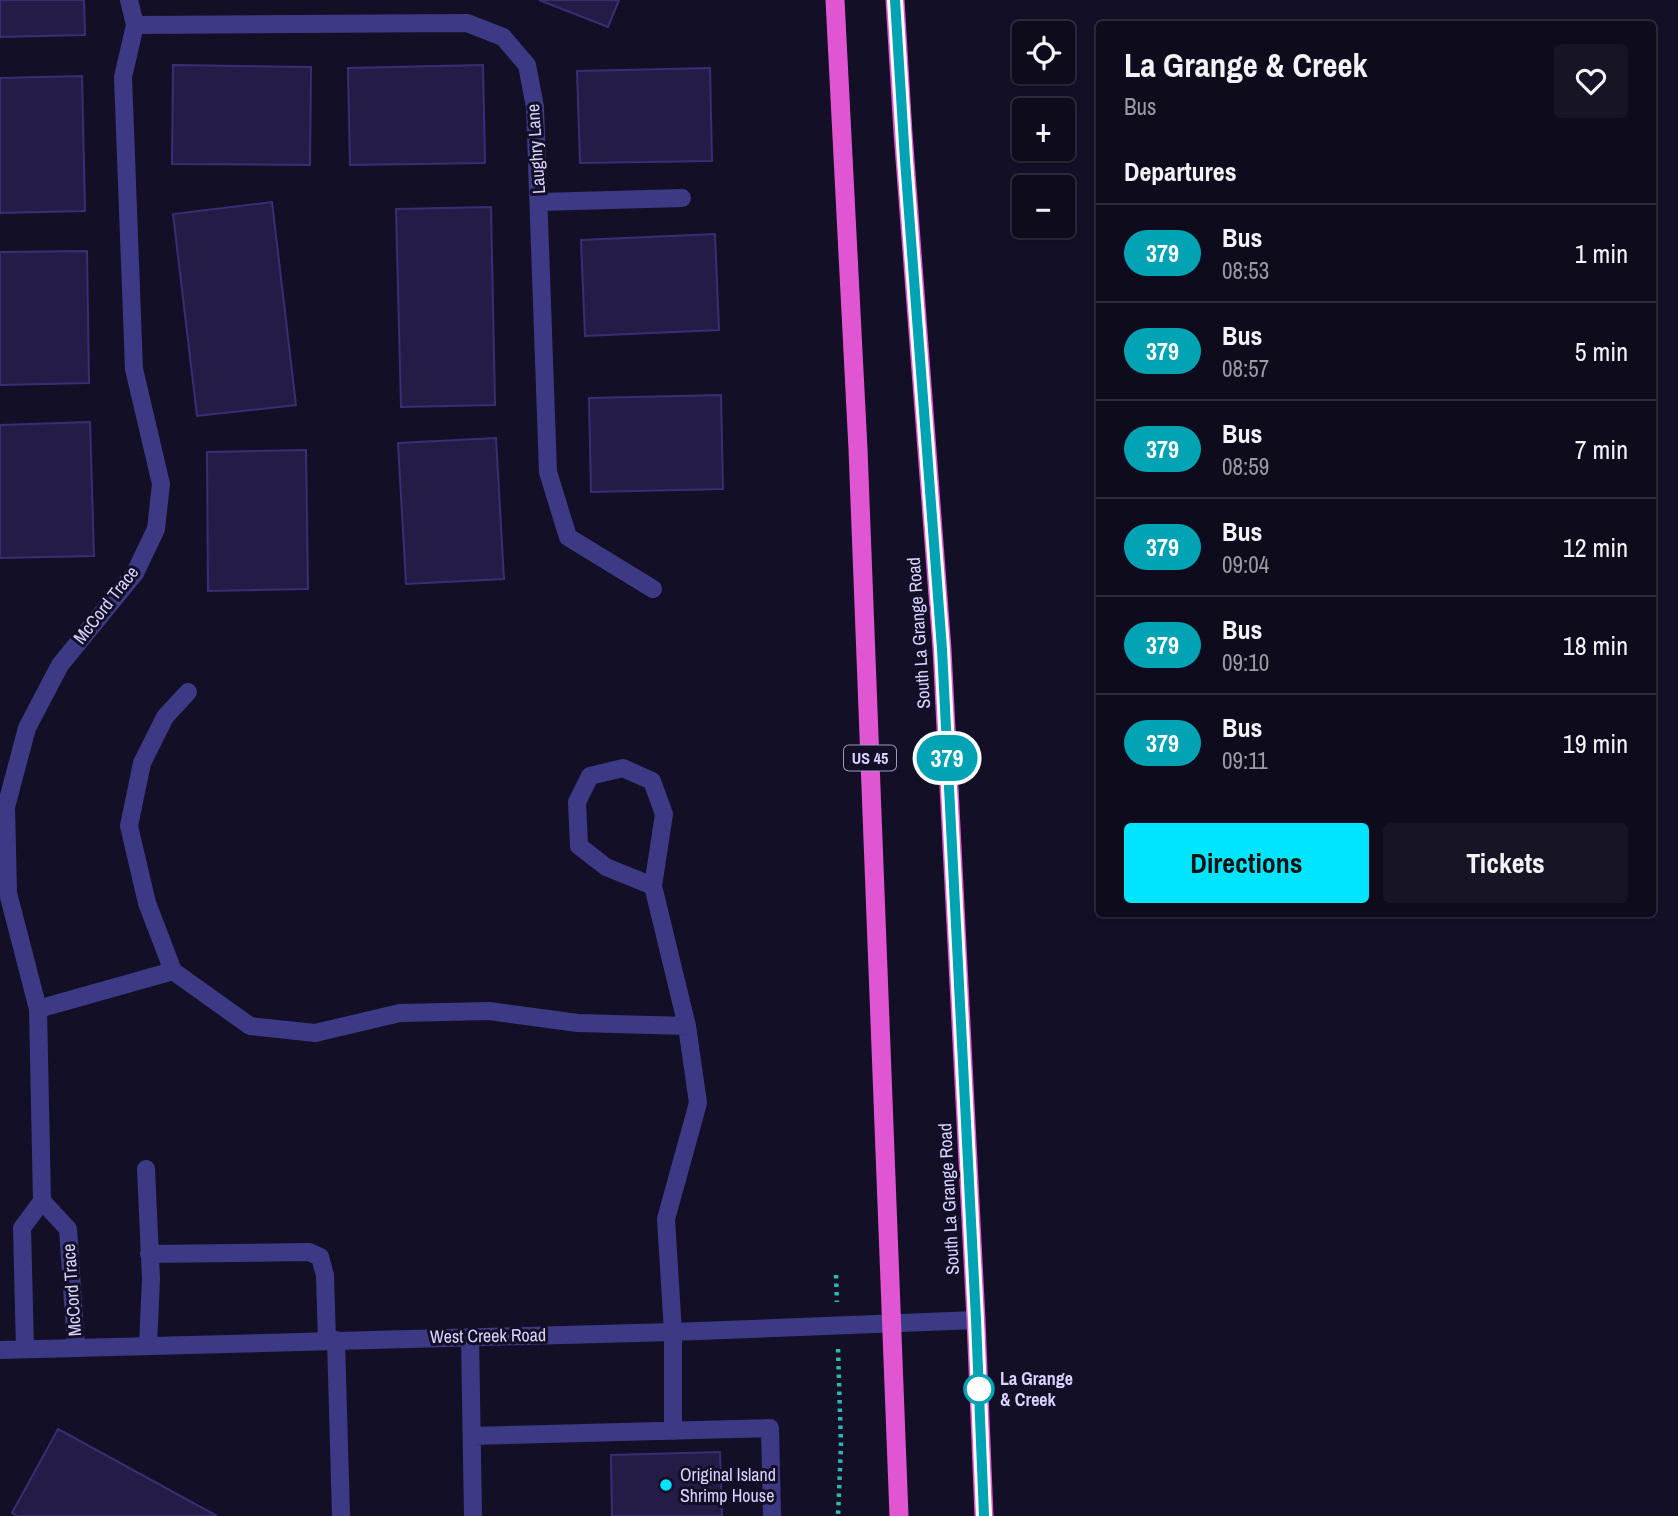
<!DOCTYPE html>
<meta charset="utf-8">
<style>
body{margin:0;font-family:"Archivo Narrow",sans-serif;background:#171425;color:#f1f3f6;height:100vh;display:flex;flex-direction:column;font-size:26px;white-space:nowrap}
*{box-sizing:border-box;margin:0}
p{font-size:23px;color:#9b9ba3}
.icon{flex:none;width:38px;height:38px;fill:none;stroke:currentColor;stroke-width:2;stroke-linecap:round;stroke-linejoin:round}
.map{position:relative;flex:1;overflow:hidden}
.details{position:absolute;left:1096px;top:21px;width:560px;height:896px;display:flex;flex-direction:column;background:#0e0b1c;border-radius:7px;box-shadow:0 2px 5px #0004,0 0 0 2px #2e2b3b}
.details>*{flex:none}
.badge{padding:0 14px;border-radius:23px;font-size:24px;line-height:46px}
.buttons{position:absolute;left:1012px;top:21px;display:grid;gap:14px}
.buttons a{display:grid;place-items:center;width:63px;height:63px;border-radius:7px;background:#0e0b1c;box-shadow:0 2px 5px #0004,0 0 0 2px #2e2b3b;font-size:35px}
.map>.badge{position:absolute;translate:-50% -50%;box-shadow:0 0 0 4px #fff}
h2{padding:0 28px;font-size:26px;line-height:63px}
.round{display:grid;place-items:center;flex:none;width:74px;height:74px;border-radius:7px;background:#171425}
.head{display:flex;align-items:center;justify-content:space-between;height:119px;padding:0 28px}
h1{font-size:33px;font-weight:700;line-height:52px}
.primary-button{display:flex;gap:14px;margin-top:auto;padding:14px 28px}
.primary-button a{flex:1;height:80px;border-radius:7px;background:#00e5ff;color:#111;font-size:28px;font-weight:700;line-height:80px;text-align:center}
.primary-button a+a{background:#171425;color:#f1f3f6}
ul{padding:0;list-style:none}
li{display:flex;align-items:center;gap:21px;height:98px;padding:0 28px;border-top:2px solid #2e2b3b}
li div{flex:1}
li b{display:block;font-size:26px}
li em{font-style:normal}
li .badge{min-width:77px;font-weight:700;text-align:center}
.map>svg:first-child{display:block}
.building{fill:#241b47;stroke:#3b2d73;stroke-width:2}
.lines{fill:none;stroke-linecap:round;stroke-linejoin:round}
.path{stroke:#2fb8b0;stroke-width:4.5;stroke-dasharray:3.5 5;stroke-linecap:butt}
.service{stroke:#3d3a85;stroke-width:18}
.minor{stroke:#3d3a85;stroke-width:18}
.trunk{stroke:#e055d1;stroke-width:19}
.line-casing{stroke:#fff;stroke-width:16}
.line{stroke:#00a3b4;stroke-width:10}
.stop-dot{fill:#fff;stroke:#00a3b4;stroke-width:3.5}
.poi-dot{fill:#00e5ff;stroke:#130f26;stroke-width:2.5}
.labels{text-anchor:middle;stroke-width:6;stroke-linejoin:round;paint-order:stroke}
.shield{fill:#130f26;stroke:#9e99be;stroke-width:2}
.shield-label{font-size:16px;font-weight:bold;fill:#d9d4ff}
.street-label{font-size:18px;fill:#d9d4ff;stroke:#130f26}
.stop-label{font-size:18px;font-weight:bold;fill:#d9d4ff;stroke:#130f26;text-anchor:start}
.poi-label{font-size:18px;fill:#d9d4ff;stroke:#130f26;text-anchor:start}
</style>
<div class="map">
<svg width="1678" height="1516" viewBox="0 0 1678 1516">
<rect width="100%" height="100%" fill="#130f26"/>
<!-- building -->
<path class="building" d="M0,0h84l1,35 -85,2z
M539,0h80l-11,27z
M173,65l138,2 -1,98 -138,-1z
M483,65l2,98 -135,2 -2,-97z
M710,68l2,93 -132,2 -3,-92z
M82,76l3,135 -85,2v-135z
M272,202l24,203 -99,11 -24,-202z
M491,207l4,198 -94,2 -5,-198z
M715,234l4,96 -134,6 -4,-96z
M87,251l2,132 -89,2v-133z
M721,395l2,94 -132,3 -2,-94z
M90,422l4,134 -94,2v-133z
M496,438l8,141 -98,5 -8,-141z
M306,450l2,139 -100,2 -1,-139z
M58,1429l159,87h-200l-5,-3z
M720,1452l2,64h-110l-1,-61z"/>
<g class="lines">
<!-- path -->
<path class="path" d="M836,1275l1,27
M838,1349l3,96 -3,71"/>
<!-- service -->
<path class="service" d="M188,692l-23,25 -23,46 -13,63 18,77 26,68 77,55 65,7 85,-20 89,-2 89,12 109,3
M653,886l-47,-19 -27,-21 -2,-44 13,-26 33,-8 29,13 12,33 -11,72 34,140 11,77 -32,116 7,113v99
M38,1009l135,-38
M146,1169l5,110 -3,66
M149,1254l160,-2 11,5 5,18 2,66
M470,1337l3,179
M336,1340l5,176
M472,1436l298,-8 2,88"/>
<!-- minor -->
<path class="minor" d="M135,25l332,-2 36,14 24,28 8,42 13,365 20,65 85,52
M540,202l142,-4
M42,1201l26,28 8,118
M25,1349l-3,-121 20,-27 -4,-192 -30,-116 -2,-86 21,-79 33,-63 75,-92 21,-44 5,-45 -27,-115 -11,-292 12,-52 -6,-25
M0,1350l673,-18 303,-12"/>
<!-- trunk -->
<path class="trunk" d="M835,0l23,449 41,1067
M895,0l8,133 39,516 34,671 8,196"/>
</g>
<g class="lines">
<!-- line casing -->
<g class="line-casing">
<path id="line" d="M895,0l10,160 37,489 34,671 8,196"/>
</g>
<!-- line -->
<use href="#line" class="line"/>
</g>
<!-- markers -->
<circle class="stop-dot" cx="979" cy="1389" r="14"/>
<circle class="poi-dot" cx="666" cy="1485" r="7"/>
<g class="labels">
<!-- shield labels -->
<rect class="shield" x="844" y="745.5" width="52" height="25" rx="5"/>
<g class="shield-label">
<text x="870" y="764">US 45</text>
</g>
<!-- street labels -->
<g class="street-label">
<text transform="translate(536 149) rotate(-94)" y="6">Laughry Lane</text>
<text transform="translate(106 605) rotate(-52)" y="6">McCord Trace</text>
<text transform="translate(919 633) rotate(-94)" y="6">South La Grange Road</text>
<text transform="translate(949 1199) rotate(-93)" y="6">South La Grange Road</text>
<text transform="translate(72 1290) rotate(-94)" y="6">McCord Trace</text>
<text transform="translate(488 1336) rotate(-1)" y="6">West Creek Road</text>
</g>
<!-- stop labels -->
<g class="stop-label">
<text x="1000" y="1385">La Grange<tspan x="1000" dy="21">&amp; Creek</tspan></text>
</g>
<!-- poi labels -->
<g class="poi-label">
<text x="680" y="1481">Original Island<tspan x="680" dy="21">Shrimp House</tspan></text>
</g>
</g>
</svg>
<div class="buttons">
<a><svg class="icon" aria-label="locate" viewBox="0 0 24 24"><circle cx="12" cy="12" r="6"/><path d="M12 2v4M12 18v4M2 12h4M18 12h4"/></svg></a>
<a>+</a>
<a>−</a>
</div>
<b class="badge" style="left:947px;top:758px;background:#00a3b4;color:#fff">379</b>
<section class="details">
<div class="head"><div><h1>La Grange &amp; Creek</h1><p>Bus</p></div><a class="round"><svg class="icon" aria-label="heart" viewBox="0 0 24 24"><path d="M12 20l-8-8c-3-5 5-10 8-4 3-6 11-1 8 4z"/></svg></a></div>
<h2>Departures</h2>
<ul>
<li><span class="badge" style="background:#00a3b4;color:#fff">379</span><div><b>Bus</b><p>08:53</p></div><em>1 min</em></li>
<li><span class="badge" style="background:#00a3b4;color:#fff">379</span><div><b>Bus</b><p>08:57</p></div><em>5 min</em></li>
<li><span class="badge" style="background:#00a3b4;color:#fff">379</span><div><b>Bus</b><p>08:59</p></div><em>7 min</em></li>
<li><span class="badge" style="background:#00a3b4;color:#fff">379</span><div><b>Bus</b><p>09:04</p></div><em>12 min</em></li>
<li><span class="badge" style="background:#00a3b4;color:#fff">379</span><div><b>Bus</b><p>09:10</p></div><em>18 min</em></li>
<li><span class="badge" style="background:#00a3b4;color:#fff">379</span><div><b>Bus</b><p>09:11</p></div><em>19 min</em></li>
</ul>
<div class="primary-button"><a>Directions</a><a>Tickets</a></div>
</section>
</div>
